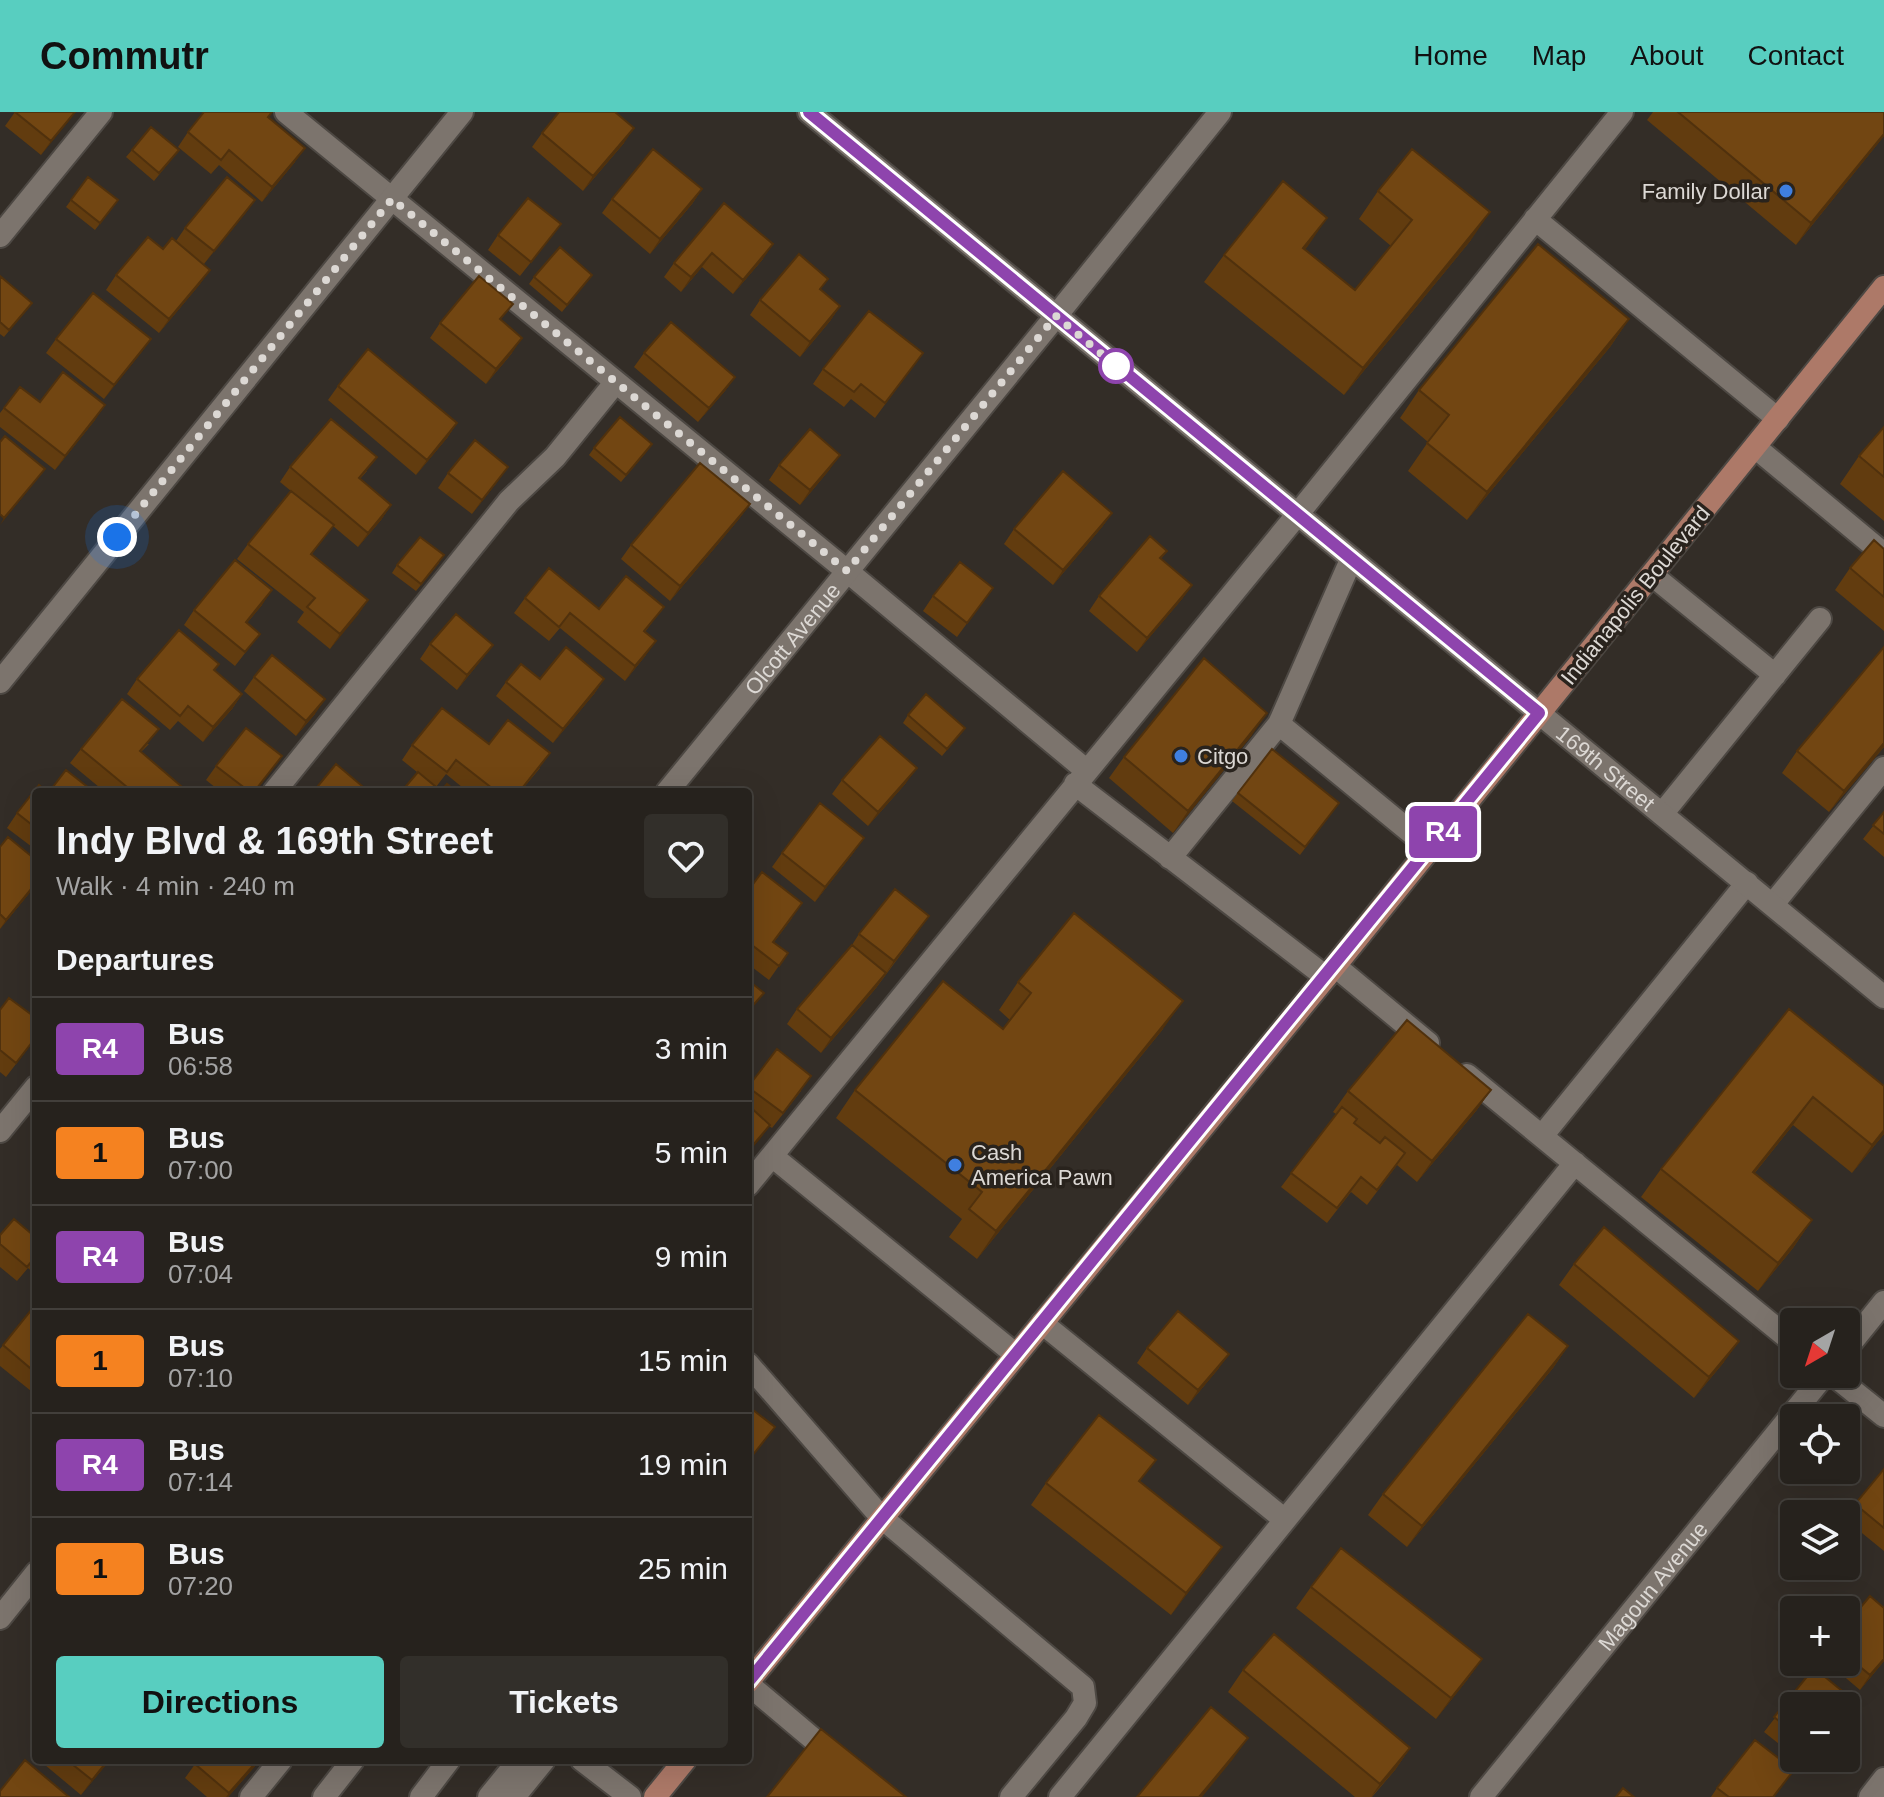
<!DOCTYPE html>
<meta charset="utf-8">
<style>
body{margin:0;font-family:Helvetica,sans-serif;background:#322f2a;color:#f1f3f6;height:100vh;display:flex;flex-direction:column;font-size:30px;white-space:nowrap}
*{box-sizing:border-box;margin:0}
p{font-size:26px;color:#a4a4a4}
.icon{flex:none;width:44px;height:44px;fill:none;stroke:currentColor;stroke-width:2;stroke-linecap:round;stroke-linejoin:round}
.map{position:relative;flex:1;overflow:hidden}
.panel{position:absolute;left:32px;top:676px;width:720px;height:976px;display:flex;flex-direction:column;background:#26221d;border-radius:8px;box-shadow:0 8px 32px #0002,0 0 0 2px #423f3b}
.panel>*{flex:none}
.badge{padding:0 16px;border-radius:6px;font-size:28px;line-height:52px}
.needle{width:52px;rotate:219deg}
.controls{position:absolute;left:1780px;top:1196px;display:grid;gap:16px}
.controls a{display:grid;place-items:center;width:80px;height:80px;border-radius:8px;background:#26221d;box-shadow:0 8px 32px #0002,0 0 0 2px #423f3b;font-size:40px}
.you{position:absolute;width:40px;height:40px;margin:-20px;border:6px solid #fff;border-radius:50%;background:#1a73e8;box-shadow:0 0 0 12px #1a73e833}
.map>.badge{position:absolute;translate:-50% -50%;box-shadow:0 0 0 4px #fff}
h2{padding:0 24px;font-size:30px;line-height:72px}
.round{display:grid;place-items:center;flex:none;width:84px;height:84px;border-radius:8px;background:#322f2a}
.headline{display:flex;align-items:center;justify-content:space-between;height:136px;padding:0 24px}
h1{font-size:38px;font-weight:800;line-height:60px}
.action{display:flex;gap:16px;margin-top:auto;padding:16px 24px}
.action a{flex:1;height:92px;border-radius:8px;background:#58cec0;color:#111;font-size:32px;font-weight:800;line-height:92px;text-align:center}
.action a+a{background:#322f2a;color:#f1f3f6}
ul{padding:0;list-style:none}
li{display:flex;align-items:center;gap:24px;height:104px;padding:0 24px;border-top:2px solid #423f3b}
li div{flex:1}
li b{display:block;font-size:30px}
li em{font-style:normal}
li .badge{min-width:88px;font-weight:700;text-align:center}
header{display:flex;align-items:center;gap:48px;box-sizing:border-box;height:112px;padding:0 40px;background:#58cec0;color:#111}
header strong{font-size:38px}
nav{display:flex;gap:44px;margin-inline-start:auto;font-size:28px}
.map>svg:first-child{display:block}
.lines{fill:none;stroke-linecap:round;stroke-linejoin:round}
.service-casing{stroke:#4d4843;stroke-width:26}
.minor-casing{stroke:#4d4843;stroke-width:26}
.tertiary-casing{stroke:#4d4843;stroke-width:26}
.primary-casing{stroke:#4d4843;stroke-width:26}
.service{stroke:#7c746d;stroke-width:22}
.minor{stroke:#7c746d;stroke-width:22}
.tertiary{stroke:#7c746d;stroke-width:22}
.primary{stroke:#ad7968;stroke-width:22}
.wall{fill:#623c0f}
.shaded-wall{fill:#50310d}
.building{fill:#724612;stroke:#50310d;stroke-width:2}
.line-casing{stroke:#fff;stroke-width:18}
.line{stroke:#8e44ad;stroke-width:12}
.walk{stroke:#dcd8d4;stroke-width:8;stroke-dasharray:0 14.4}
.shop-dot{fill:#3f7fe0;stroke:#29231d;stroke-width:3}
.stop-dot{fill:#fff;stroke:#8e44ad;stroke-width:4}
.labels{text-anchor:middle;stroke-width:7;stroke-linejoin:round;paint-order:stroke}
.poi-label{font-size:22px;fill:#dcd8d4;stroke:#29231d;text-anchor:start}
.street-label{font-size:22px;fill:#dcd8d4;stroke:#29231d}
</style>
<header>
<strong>Commutr</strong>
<nav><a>Home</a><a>Map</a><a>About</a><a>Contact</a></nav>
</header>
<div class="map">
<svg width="1884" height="1685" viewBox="0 0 1884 1685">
<rect width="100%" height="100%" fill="#332d27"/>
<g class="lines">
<!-- service casing -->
<g class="service-casing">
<path id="service" d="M286,0l561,459 240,200
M1535,107l243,200
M0,124l101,-124
M1755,335l129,107
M1652,463l123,100
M1279,612l151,124
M1075,672l251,193
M274,680l235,-291 46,-44 60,-74
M1662,702l158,-195
M1170,746l109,-134 72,-164
M1773,792l111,-136
M1335,854l93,77
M1467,963l327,268
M0,1019l36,-44
M1542,1024l205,-253
M772,1044l243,198
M748,1073l549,-670 325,-403
M1042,1211l243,197
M1832,1262l52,42
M881,1405l202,170 2,16 -9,15 -65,79
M748,1572l134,113
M582,1648l48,37
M251,1685l30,-37
M324,1685l29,-37
M421,1685l28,-37
M489,1685l30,-37
M514,1685l30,-37
M1060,1685l515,-634
M1870,1685l14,-18"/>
</g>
<!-- minor casing -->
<g class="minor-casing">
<g id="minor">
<path d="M0,570l462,-570"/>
<path id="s1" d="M667,680l389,-476 164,-204"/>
<path d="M1846,1237l38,-47"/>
<path d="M748,1252l133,153"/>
<path d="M0,1506l36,-45"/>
<path id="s2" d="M1481,1685l344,-423"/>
</g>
</g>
<!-- tertiary casing -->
<g class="tertiary-casing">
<g id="tertiary">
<path id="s3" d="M809,0l1075,885"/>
</g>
</g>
<!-- primary casing -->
<g class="primary-casing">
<path id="primary" d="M748,1570l578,-705 558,-690
M655,1685l30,-37"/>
</g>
<!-- service -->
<use href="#service" class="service"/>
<!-- minor -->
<use href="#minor" class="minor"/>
<!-- tertiary -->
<use href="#tertiary" class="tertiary"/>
<!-- primary -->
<use href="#primary" class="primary"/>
</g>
<!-- wall -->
<path class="wall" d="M15,0h60l-34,43 -36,-29z
M1653,0h231v24l-88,109 -149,-125z
M269,5l26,45 -33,40 -43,-37 -8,9 -33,-27 10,-15z
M542,21l82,10 -41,48 -51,-44z
M132,38h47l-25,31 -28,-24z
M88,65l30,23 -23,30 -29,-23z
M702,77l-10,15 -42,50 -48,-41 10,-14z
M1378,79l93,49 -127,155 -140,-113 20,-27 81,-5 50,40 36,-44 -32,-27z
M255,88l-51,64 -4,20 -41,49 -53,-43 10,-15 60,-34 9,-13z
M724,91l39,56 -30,35 -31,-27 -21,25 -17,-15 10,-14z
M498,123l52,3 -30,38 -32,-26z
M592,163l-30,37 -33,-28 5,-7z
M0,164l32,27 -28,34 -4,-3z
M760,188l80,6 -10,15 -30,36 -50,-42z
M1629,207l-19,28 -143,173 -59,-49 20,-29 -28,-24 19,-28z
M501,208l11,33 -26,31 -56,-46 10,-15z
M56,227h95l-47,60 -58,-46z
M644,241l91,24 -10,14 -27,31 -64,-55z
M923,241l-48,65 -24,-19 -7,8 -31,-23 10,-15z
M338,274l119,37 -10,15 -31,37 -88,-75z
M20,275l20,15 55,18 -40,50 -55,-43v-14z
M1884,315v94l-44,-37 19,-28z
M594,336l53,3 -26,31 -32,-27z
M779,353l51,4 -30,36 -31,-25z
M290,355l77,4 -7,8 31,26 -10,15 -23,27 -25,-21 -21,28 56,46 -38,49 -33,-27 7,-10 -67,-53 11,-15 43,-53 -11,-9z
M448,361l50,8 -26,33 -34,-26z
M750,392l-11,15 -69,82 -49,-42 10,-14z
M1112,401l-10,14 -49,58 -49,-41 10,-15z
M1884,437v82l-49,-41 15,-22z
M1167,439l-6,8 31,26 -10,14 -45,53 -48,-41 10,-15z
M439,451l-23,28 -24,-18 5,-8z
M993,476l-36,49 -34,-26 10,-15z
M525,486l74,11 54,12 -8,11 1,23 -21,26 -65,-53 -11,13 -35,-28z
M262,493l-15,18 2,25 -14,18 -51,-41 10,-15z
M430,532l63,1 -11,14 -25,31 -37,-31z
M1884,535v100l-55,65 -47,-39 15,-22z
M214,558l28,24 -10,15 -29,33 -25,-21 -8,9 -43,-36 10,-15z
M254,565l61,37 -19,22 -52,-45z
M604,567l-10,15 -41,49 -57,-47 10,-14z
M908,603l57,13 -23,28 -39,-33z
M1252,623l-79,98 -64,-55 15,-21z
M149,632l-8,8 47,40h-83l-35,-29 11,-14z
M489,632l51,24 -20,24h-52l-22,-18 -10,13 5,4 16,1h-56l16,-20 -15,-12 10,-15z
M282,644l-27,36h-34l-15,-12 10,-14z
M842,668l64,3 -38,43 -36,-32z
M36,680v58l-29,-22 10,-15z
M1238,681l101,10 -39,52 -68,-54z
M1884,700v45l-21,-18z
M0,735l36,13v25l-36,44z
M854,740l-39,50 -43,-35 10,-14z
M748,779l44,27 -18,24 14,11 -19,27 -21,-16z
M919,818l-43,58 -55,65 -34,-29 10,-15 55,-64 7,-11z
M1018,870l145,47 -186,230 -28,-22 13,-18 -126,-101 19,-28 148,-61 7,-9 -11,-10z
M1789,897l95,77v48l-32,39 -59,-48 -39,49 58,46 -19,28 -35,43 -117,-94 20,-28z
M0,898l36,28 -30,39 -6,-5z
M748,975l53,4 -29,37 -3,-2 -21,27z
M1491,978l-15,21 -59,71 -20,-17 -30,40 -16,-13 -24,31 -46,-36 55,-73 -3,-2 15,-21z
M36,1122v41l-8,-7 -11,13 -17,-14v-32l34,1z
M1574,1152l150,98 -30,36 -135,-113z
M36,1192v81l-5,6 -31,-25v-17z
M1568,1234l-15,22 -146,179 -39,-32 15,-21z
M1147,1236l72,20 -31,37 -51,-42z
M1884,1357v82l-38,-31v-3l9,-13z
M1140,1370l82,65 -51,68 -140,-110 15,-22z
M1311,1475l171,72 -15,21 -31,39 -140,-111z
M1846,1513l38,36 -24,29 -33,-28h19z
M1814,1556l38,31 -6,8v-1h-52v50l-30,-24z
M1243,1558l167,78 -15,22 -23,27h-17l-127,-105z
M39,1648h71l-29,35z
M198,1648l58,5 -28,32h-21l-22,-19z
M1794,1658l-20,27h-63l6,-9z"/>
<!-- shaded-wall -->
<path class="shaded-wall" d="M75,0l-7,10 -27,33 10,-14z
M634,16l-10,15 -41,48 10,-15z
M1884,22v2l-88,109 15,-22z
M305,36l-10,14 -33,40 10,-15z
M702,77l-10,15 -42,50 10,-15z
M255,88l-10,14 -42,51 11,-14z
M1490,100l-19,28 -127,155 19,-27z
M1327,106l-19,28 -24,30 19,-28z
M773,132l-10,15 -30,35 10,-14z
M712,141l-10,14 -21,25 10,-15z
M210,158l-10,14 -41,49 10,-14z
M840,194l-10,15 -30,36 10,-15z
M1629,207l-19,28 -143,173 20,-28z
M522,226l-10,15 -26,31 10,-15z
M151,227l-10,14 -37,46 10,-14z
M735,265l-10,14 -27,31 11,-14z
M105,293l-10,15 -40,50 10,-14z
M457,311l-10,15 -31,37 11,-15z
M840,343l-10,14 -30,36 10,-15z
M508,355l-10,14 -26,33 10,-14z
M45,357l-11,14 -34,42 4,-7z
M750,392l-11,15 -69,82 10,-15z
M391,393l-10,15 -23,27 10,-14z
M1112,401l-10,14 -49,58 10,-15z
M1192,473l-10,14 -45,53 10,-14z
M272,478l-10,15 -27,32 11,-15z
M368,488l-10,15 -28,34 10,-15z
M656,529l-10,14 -21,26 10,-15z
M493,533l-11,14 -25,31 10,-15z
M604,567l-10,15 -41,49 10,-14z
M242,582l-10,15 -29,33 10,-15z
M325,587l-10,15 -19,22 10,-15z
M1267,601l-15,22 -79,98 15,-22z
M1884,631v4l-55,65 15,-21z
M917,656l-11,15 -38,43 10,-14z
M864,726l-10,14 -39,50 10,-15z
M36,771v2l-36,44 6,-9z
M929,804l-10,14 -35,46 10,-15z
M886,861l-10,15 -55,65 10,-15z
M1183,889l-20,28 -186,230 19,-28z
M1491,978l-15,21 -59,71 15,-21z
M1813,985l-20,28 -60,75 20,-28z
M770,1013l-10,14 -12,14v-2z
M1884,1018v4l-32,39 20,-28z
M1812,1108l-19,28 -35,43 20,-28z
M1739,1229l-15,21 -30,36 15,-21z
M1568,1234l-15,22 -146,179 15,-21z
M1229,1242l-10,14 -31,37 10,-15z
M1222,1435l-15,21 -36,47 15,-22z
M1482,1547l-15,21 -31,39 15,-21z
M1884,1547v2l-24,29 10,-15z
M1248,1626l-15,21 -31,38h-3z
M1410,1636l-15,22 -24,27 9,-13z
M108,1648h2l-29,35 11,-15z
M258,1648h1l-3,5 -28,32h-2z"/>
<!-- building -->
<path class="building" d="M15,0h60l-24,29z
M204,0h68l-4,5 37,31 -33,39 -43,-37 -8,10 -33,-28z
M559,0h56l19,16 -41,48 -51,-43z
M1678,0h206v22l-73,89z
M151,15l28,23 -20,23 -27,-23z
M653,37l49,40 -42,50 -48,-40z
M1412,37l78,63 -127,156 -139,-113 59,-74 44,37 -24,30 52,42 57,-70 -34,-29z
M88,65l30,23 -18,23 -29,-23z
M227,65l28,23 -41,51 -29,-23z
M528,86l33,26 -30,38 -33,-27z
M724,91l49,41 -30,36 -31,-27 -21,24 -17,-14z
M148,125l15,12 9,-11 38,32 -41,49 -53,-44z
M1538,132l91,75 -142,173 -60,-49 22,-28 -30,-25z
M560,135l32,28 -25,30 -33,-28z
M799,142l29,25 -8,10 20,17 -30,36 -50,-42z
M0,164l32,27 -23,27 -9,-8z
M479,164l34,28 -13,15 22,19 -26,31 -56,-46z
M93,181l58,46 -37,46 -58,-46z
M869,199l54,42 -38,50 -24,-19 -7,8 -31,-23z
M671,210l64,55 -26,31 -65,-55z
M368,237l89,74 -30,37 -89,-74z
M63,260l42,33 -40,51 -61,-48 16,-21 20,15z
M620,305l32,27 -26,31 -32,-27z
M331,307l46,38 -18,21 32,27 -23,28 -78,-66z
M1884,315v50l-25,-21z
M810,317l30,26 -30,35 -31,-25z
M5,324l40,33 -41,49 -4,-4v-72z
M475,328l33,27 -26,33 -34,-27z
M700,351l50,41 -70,82 -49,-41z
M1063,359l49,42 -49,57 -49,-41z
M291,379l43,34 -23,29 57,46 -28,34 -33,-27 8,-9 -67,-54z
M1150,424l17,15 -7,7 32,27 -45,53 -48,-42z
M420,425l24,18 -23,29 -24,-19z
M1874,428l10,9v48l-34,-29z
M235,448l37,30 -26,32 14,12 -15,18 -51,-42z
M960,450l33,26 -26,35 -34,-27z
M549,456l50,41 27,-33 38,31 -20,24 12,10 -21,25 -65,-53 -11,14 -34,-29z
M456,502l37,31 -26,30 -37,-31z
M179,518l40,34 -5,6 28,24 -29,33 -25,-21 -8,10 -43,-37z
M566,535l38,32 -41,50 -57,-47 15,-18 19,15z
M1884,535v96l-40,48 -47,-40z
M272,543l53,44 -19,22 -52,-44z
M1204,546l63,55 -79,98 -64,-54z
M926,582l39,34 -18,21 -39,-34z
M122,587l37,30 -19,22 48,41h-55l-52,-43z
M442,596l47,36 19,-24 42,33 -31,39h-22l-41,-32 -9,12 -35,-27z
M246,616l36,28 -28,36h-4l-34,-26z
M880,624l37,32 -39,44 -36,-32z
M1272,637l67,54 -34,44 -67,-54z
M336,652l32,27 -1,1h-54z
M66,658l28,22h-45z
M418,660l23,19 6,-7 10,8h-56z
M39,673l8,7h-11v36l-19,-15z
M820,691l44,35 -39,49 -43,-34z
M1884,700v22l-11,-9z
M8,725l28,23v23l-30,37 -6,-6v-67z
M762,760l40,31 -29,39 15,11 -9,13 -31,-24v-51z
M895,777l34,27 -35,45 -35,-27z
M1074,801l109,88 -187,230 -27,-22 13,-17 -127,-102 88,-109 60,48 28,-36 -13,-11z
M852,833l34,28 -55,65 -34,-29z
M748,868l16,13 -16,18z
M9,886l27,20v19l-20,26 -16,-13v-40z
M1789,897l95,77v44l-12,15 -59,-48 -60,75 59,48 -34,43 -117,-94z
M1407,908l84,70 -59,71 -84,-70z
M777,937l34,27 -28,37 -35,-26z
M748,993l22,20 -22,26z
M1342,995l15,12 -3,4 26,20 5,-6 20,16 -28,37 -16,-13 -24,31 -46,-35z
M14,1107l20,17 2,-2v22l-9,11 -27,-23v-9z
M1604,1115l135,114 -30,36 -135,-113z
M36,1192v69l-33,-28z
M1178,1199l51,43 -31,36 -51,-42z
M1528,1202l40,32 -146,180 -39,-32z
M748,1294l27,21 -27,34z
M1099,1303l57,45 -17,21 83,66 -36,46 -140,-110z
M1884,1357v59l-29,-24z
M1341,1436l141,111 -31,39 -140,-111z
M1870,1484l14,12v51l-14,16 -24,-20v-30z
M1274,1522l136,114 -30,36 -137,-114z
M1814,1556l38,31 -6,7h-52v27l-20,-16z
M1211,1595l37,31 -49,59h-62z
M821,1617l85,68h-139z
M1755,1628l39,30 -21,27h-44l-12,-9z
M25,1648l44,37h-69v-6z
M67,1648h41l-16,20z
M198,1648h60l-29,33 -34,-29z
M1623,1676l11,9h-18z"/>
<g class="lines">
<!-- line casing -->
<g class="line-casing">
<path id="line" d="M748,1570l791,-969 -730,-601"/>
</g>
<!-- line -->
<use href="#line" class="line"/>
<!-- walk -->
<path class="walk" d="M117,425l275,-338 455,372 209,-255 60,50"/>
</g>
<!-- markers -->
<g class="shop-dot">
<circle cx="1786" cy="79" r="8"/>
<circle cx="1181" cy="644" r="8"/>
<circle cx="955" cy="1053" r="8"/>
</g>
<circle class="stop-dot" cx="1116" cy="254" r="16"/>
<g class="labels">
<!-- poi labels -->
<g class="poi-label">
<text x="1770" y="87" text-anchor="end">Family Dollar</text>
<text x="1197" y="652">Citgo</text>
<text x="971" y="1048">Cash<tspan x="971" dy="25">America Pawn</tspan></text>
</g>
<!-- street labels -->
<g class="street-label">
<text transform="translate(1635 483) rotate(-51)" y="8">Indianapolis Boulevard</text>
<text dy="8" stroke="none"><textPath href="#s1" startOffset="198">Olcott Avenue</textPath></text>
<text dy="8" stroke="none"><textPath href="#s3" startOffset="1032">169th Street</textPath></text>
<text dy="8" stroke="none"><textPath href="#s2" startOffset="272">Magoun Avenue</textPath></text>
</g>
</g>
</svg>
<div class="controls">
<a><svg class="needle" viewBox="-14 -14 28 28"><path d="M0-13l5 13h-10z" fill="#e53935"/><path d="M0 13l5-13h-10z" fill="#a4a4a4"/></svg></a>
<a><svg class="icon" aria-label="locate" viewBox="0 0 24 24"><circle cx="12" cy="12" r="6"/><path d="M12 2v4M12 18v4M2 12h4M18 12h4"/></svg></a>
<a><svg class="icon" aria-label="layers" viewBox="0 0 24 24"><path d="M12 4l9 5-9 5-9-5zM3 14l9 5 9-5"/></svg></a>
<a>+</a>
<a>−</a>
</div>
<div class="you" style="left:117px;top:425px"></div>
<b class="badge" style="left:1443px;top:720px;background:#8e44ad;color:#fff">R4</b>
<section class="panel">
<div class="headline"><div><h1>Indy Blvd &amp; 169th Street</h1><p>Walk · 4 min · 240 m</p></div><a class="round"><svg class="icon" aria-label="heart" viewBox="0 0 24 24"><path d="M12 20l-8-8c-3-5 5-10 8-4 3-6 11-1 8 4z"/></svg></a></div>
<h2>Departures</h2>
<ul>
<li><span class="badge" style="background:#8e44ad;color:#fff">R4</span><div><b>Bus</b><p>06:58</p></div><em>3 min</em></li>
<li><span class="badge" style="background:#f58220;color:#111">1</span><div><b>Bus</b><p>07:00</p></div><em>5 min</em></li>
<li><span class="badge" style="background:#8e44ad;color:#fff">R4</span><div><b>Bus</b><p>07:04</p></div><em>9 min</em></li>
<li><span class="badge" style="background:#f58220;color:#111">1</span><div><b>Bus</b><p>07:10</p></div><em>15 min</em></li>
<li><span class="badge" style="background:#8e44ad;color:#fff">R4</span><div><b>Bus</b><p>07:14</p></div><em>19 min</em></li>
<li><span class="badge" style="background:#f58220;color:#111">1</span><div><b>Bus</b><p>07:20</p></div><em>25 min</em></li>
</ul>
<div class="action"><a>Directions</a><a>Tickets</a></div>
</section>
</div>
